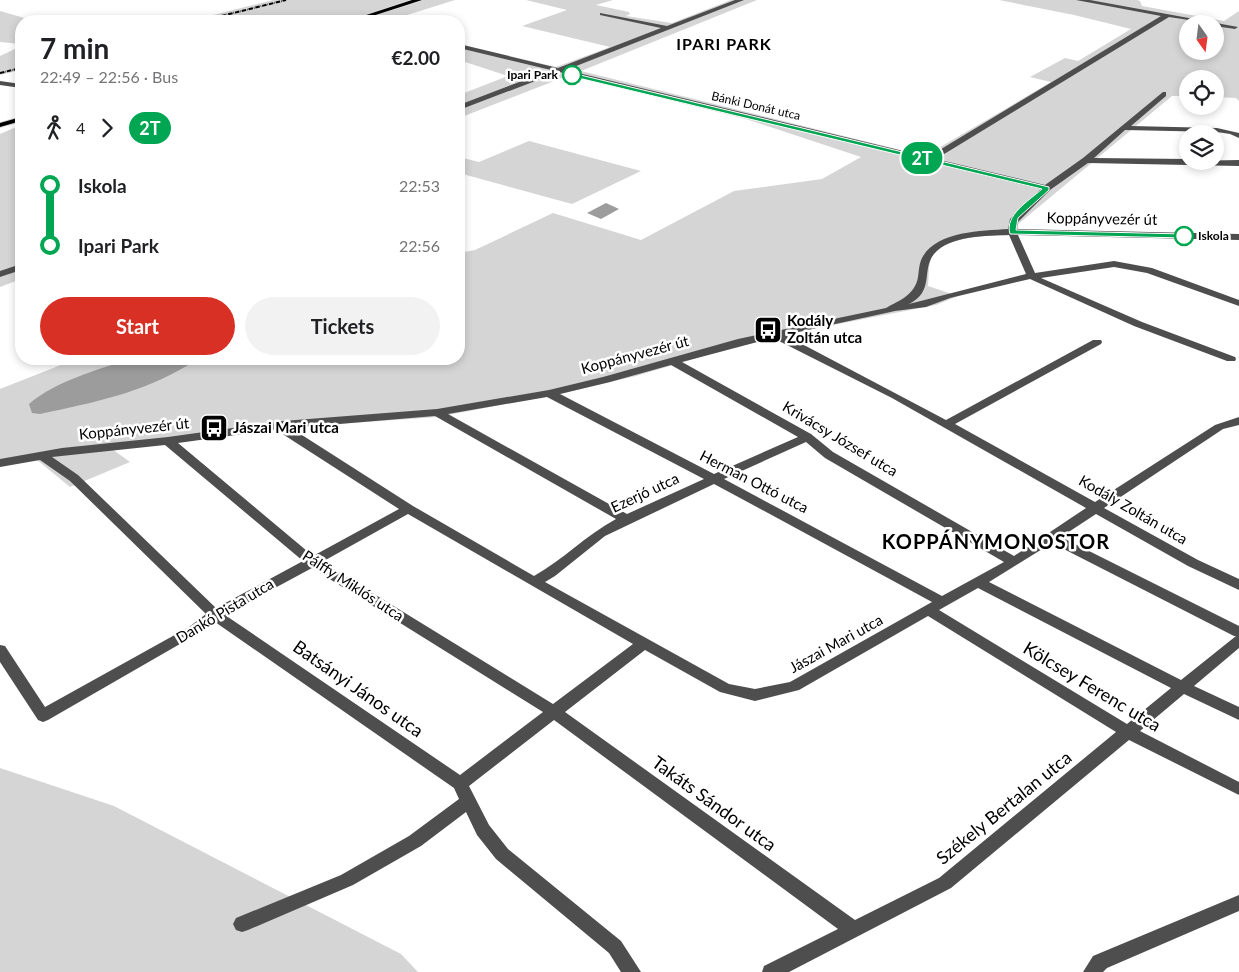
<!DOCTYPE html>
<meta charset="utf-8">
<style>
body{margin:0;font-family:Lato,sans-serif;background:#f2f2f2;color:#202124;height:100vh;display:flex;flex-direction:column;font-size:19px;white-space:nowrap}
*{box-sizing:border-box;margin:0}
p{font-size:16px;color:#757577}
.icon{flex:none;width:28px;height:28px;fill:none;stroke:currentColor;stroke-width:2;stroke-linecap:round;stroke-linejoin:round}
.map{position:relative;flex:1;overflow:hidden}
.side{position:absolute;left:15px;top:15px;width:450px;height:350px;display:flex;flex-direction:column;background:#fff;border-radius:20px;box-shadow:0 2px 8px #0003}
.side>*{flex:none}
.badge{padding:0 10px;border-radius:16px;font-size:18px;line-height:32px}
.needle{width:32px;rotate:166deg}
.buttons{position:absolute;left:1179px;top:15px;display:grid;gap:10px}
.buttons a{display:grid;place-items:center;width:45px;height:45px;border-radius:50%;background:#fff;box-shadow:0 2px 8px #0003;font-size:25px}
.map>.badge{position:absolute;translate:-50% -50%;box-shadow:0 0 0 2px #fff}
.legs{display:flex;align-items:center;gap:8px;height:55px;padding:0 25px;font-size:16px}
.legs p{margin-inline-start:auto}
.head{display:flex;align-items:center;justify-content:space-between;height:85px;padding:0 25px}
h1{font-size:28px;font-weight:700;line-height:38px}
.cta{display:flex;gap:10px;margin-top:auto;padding:10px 25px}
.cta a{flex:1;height:58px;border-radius:30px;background:#d93025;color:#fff;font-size:20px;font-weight:700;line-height:58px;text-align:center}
.cta a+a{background:#f2f2f2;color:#202124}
ul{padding:0 25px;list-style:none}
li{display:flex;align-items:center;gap:18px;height:60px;font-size:19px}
li i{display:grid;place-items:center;width:8px;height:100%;margin:0 6px;background:currentColor}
li i::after{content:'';width:12px;height:12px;margin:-6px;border:4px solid;border-radius:50%;background:#fff}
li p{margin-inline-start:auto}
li:first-child i{background:linear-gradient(#0000 50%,currentColor 0)}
li:last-child i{background:linear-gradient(currentColor 50%,#0000 0)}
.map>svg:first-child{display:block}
.green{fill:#d5d5d5;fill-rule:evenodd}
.water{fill:#9c9c9c}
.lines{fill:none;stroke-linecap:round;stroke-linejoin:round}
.major-casing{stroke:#dbdbdb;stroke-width:2}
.minor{fill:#4e4e4e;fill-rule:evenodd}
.major{fill:#000;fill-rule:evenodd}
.rail{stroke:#000;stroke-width:2;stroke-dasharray:4.5 1 0.5 1;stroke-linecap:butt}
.line-1{fill:#00a651;stroke:#fff}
.stop-1-dot{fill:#fff;stroke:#00a651;stroke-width:2.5}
.labels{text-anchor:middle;stroke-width:5;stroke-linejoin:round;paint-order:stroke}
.far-stop-label{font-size:12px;font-weight:bold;fill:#000;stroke:#fff;text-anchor:end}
.far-street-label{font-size:12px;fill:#000;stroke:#fff}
.street-label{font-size:15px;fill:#000;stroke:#fff}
.poi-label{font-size:15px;font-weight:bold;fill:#000;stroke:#fff;text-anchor:start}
.far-district-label{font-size:16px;font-weight:bold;letter-spacing:1px;fill:#000;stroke:#fff}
.near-street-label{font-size:18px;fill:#000;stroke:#fff}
.district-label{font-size:20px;font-weight:bold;letter-spacing:1px;fill:#000;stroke:#fff}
</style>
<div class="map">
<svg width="1239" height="972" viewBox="0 0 1239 972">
<rect width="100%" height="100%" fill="#fff"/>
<!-- green -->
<path class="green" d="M273,0h182l-67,21h-199z
M526,0h87l-17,5 33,7 1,2 -4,2 46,7 59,-23h26l-176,71 344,85 126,-74 -21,-5 35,-19 13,3 53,-32 -57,-14 -75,-15h138l3,1 2,5 82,15 15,-10v90l-3,-3 -21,-1v-18h-27l-1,17h-15l-155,129 4,10c-21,0 -82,-1 -90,24 -3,8 -2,19 -3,27l30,10 -22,9 -175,34 -125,37 -72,17 -127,24 -141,10 -184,22 18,13 -60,25 -34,-28 -36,8v-78l76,-30h383v-106l16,-3 78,-37 88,27 93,-49 88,-12 39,-22 -115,-38 -167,-41 -7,3 -10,-3 -103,40v-23l49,-19 -49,-16v-16l97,23 54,-20 -88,-21 45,-16zM1188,24h27v27h-27z
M0,11l35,10h-14v23l-21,-2z
M21,46v24l-21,5v-19z
M21,125v154l-21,8v-153z
M529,141l112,30 -69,33 -113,-31v-16l20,5z
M0,768l114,38 287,148 17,18h-418z"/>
<!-- water -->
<path class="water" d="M606,203l13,6 -18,10 -14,-6z
M129,359h62l-1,5c-50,30 -95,38 -150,50l-8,-1 -3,-9c27,-23 66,-33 100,-45z"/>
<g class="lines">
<!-- major casing -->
<g class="major-casing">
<path id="major" d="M412,0h10l-65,21h-9z
M21,117v4l-21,6v-4z"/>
</g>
<!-- minor -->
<path class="minor" d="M735,0h9l-178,70 362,87 233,-141 -85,-16h14l148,27 -3,2 -20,-3v-2l-46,-7 -233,142 109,26 38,-27 80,-66h3v4l-35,30 86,2 22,5v5l-9,-4 -13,-2 -92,-2 -31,28 94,1v2l51,-1v6l-151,-3 -38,27 -32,32 -1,7 222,5v6l-221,-5 17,38 79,-12 38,7 87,32v6l-92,-33 -33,-6 -73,11 101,44 93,35 1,2 -1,2h-8l-93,-35 -104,-47 -80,19 -24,9 -31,4 -110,24 161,85 147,-80h8l1,2 -1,2 -146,80 140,78 120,-77 24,-8v8l-16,4 -15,10 -104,69 94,52 41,19v11l-51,-24 -92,-52 -35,23 178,89v22l-45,38 45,21v13l-55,-26 -44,37 99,51v13l-110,-55 -178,148 -162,84h-27l2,-6 74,-37 -284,-209 -85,66 20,39 19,24 113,92 20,31h-20l-12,-19 -113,-94 -19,-24 -11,-23 -45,34 -68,39 -105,45 -6,2 -6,-2 -3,-6 3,-6 105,-43 68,-39 50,-37 -5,-11 -239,-166 -16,11 -151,87 -5,2 -5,-2 -38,-58v-17l5,1 40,61 144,-80 17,-13 -136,-133 -30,-21 -40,7v-8l62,-11 106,-11 115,-16 154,-12 112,-19 54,-13 135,-38 148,-31c14,-8 29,-13 32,-31 1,-6 1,-13 4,-19 14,-27 59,-27 86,-29l2,-10 31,-30 -482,-117 -100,38v-5l92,-35 -92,-22v-4l99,24 103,-40 -61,-13v-2l67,13zM1009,235l17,39 -117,30c26,-13 12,-34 25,-50 16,-19 53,-18 75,-19zM773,338l119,60 194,110 -72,48 -181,-104 -22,-18 -129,-72zM671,365l127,72 -84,37 -154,-80 50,-12zM547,397l157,82 -77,35 -179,-100zM435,416l181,103c-30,16 -53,41 -82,57l-121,-70 -122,-78zM280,429l4,6 115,74 -86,47 -135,-113zM806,442l19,16 179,104 -62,34 -218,-117zM165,445l138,116 -87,47 -138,-133 -26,-18zM714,484l28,15 190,103 -142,80 -35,7 -26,-5 -184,-102 10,-6 50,-40zM408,514l225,130 -80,60 -231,-142zM1052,543l182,93h2l-55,44 -192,-98zM312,568l231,144 -83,63 -235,-160zM978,588l193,100 -44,36 -188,-114zM928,616l188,116 -177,146 -84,42 -290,-208 80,-62 75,42 35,9 44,-11z
M0,81l21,3v4l-21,-3z
M21,264v6l-21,7v-6z
M1239,895v16l-132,57 -4,4h-20l10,-16z"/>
<!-- major -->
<use href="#major" class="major"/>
<!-- rail -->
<path class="rail" d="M201,21l85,-21
M0,73l21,-5"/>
</g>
<!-- line-1 -->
<path class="line-1" d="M572,73l477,114v3l-31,28 -2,12 168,4 3,2 -3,2 -174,-4c-6,-19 20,-34 32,-45l-472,-113z"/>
<!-- icons -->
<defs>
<g id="bus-square" transform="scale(1.4375)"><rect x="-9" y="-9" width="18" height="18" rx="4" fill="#000" stroke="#fff"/><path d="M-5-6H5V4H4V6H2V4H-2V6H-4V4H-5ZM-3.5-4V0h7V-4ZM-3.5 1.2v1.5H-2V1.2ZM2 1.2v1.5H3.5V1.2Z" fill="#fff"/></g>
</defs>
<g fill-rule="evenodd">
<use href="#bus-square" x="768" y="330"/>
<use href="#bus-square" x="214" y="428"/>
</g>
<!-- markers -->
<g class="stop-1-dot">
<circle cx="572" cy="75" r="9"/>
<circle cx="1184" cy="236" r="9"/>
</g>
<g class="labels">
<!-- far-stop labels -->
<g class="far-stop-label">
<text x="558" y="79">Ipari Park</text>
<text x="1198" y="240" text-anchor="start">Iskola</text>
</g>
<!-- far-street labels -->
<g class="far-street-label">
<text transform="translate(756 106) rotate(13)" y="4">Bánki Donát utca</text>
</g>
<!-- street labels -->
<g class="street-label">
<text transform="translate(1102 219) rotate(1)" y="5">Koppányvezér út</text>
<text transform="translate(635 355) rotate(-15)" y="5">Koppányvezér út</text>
<text transform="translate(134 429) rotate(-6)" y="5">Koppányvezér út</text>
<text transform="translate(840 439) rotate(31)" y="5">Krivácsy József utca</text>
<text transform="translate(754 482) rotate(27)" y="5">Herman Ottó utca</text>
<text transform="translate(645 493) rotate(-25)" y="5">Ezerjó utca</text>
<text transform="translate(1133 510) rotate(30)" y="5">Kodály Zoltán utca</text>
<text transform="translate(353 586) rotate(33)" y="5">Pálffy Miklós utca</text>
<text transform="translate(225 611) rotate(-31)" y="5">Dankó Pista utca</text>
<text transform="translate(836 644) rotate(-29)" y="5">Jászai Mari utca</text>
</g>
<!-- poi labels -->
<g class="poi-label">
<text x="787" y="326">Kodály<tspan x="787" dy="17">Zoltán utca</tspan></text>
<text x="233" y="433">Jászai Mari utca</text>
</g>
<!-- far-district labels -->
<g class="far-district-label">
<text x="724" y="50">IPARI PARK</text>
</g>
<!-- near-street labels -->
<g class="near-street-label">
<text transform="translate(1092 687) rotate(31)" y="6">Kölcsey Ferenc utca</text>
<text transform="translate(358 689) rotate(35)" y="6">Batsányi János utca</text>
<text transform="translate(714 804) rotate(36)" y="6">Takáts Sándor utca</text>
<text transform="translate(1004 808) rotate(-39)" y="6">Székely Bertalan utca</text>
</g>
<!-- district labels -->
<g class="district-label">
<text x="996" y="549">KOPPÁNYMONOSTOR</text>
</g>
</g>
</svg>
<div class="buttons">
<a><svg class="needle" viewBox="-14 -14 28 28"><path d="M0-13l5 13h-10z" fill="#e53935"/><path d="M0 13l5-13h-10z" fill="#757577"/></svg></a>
<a><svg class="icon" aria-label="locate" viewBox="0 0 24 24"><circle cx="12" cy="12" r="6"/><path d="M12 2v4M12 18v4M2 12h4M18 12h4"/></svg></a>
<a><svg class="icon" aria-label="layers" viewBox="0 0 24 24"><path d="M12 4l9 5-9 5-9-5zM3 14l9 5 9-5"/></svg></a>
</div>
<b class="badge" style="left:922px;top:158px;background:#00a651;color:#fff">2T</b>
<section class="side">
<div class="head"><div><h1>7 min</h1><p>22:49 – 22:56 · Bus</p></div><b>€2.00</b></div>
<div class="legs"><svg class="icon" aria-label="walk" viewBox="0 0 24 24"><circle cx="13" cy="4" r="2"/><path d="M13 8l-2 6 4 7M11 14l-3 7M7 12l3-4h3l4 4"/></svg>4<svg class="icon" aria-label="forward" viewBox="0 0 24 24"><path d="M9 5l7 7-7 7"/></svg><b class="badge" style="background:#00a651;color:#fff">2T</b></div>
<ul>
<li><i style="color:#00a651"></i><b>Iskola</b><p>22:53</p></li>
<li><i style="color:#00a651"></i><b>Ipari Park</b><p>22:56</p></li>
</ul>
<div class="cta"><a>Start</a><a>Tickets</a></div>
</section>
</div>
